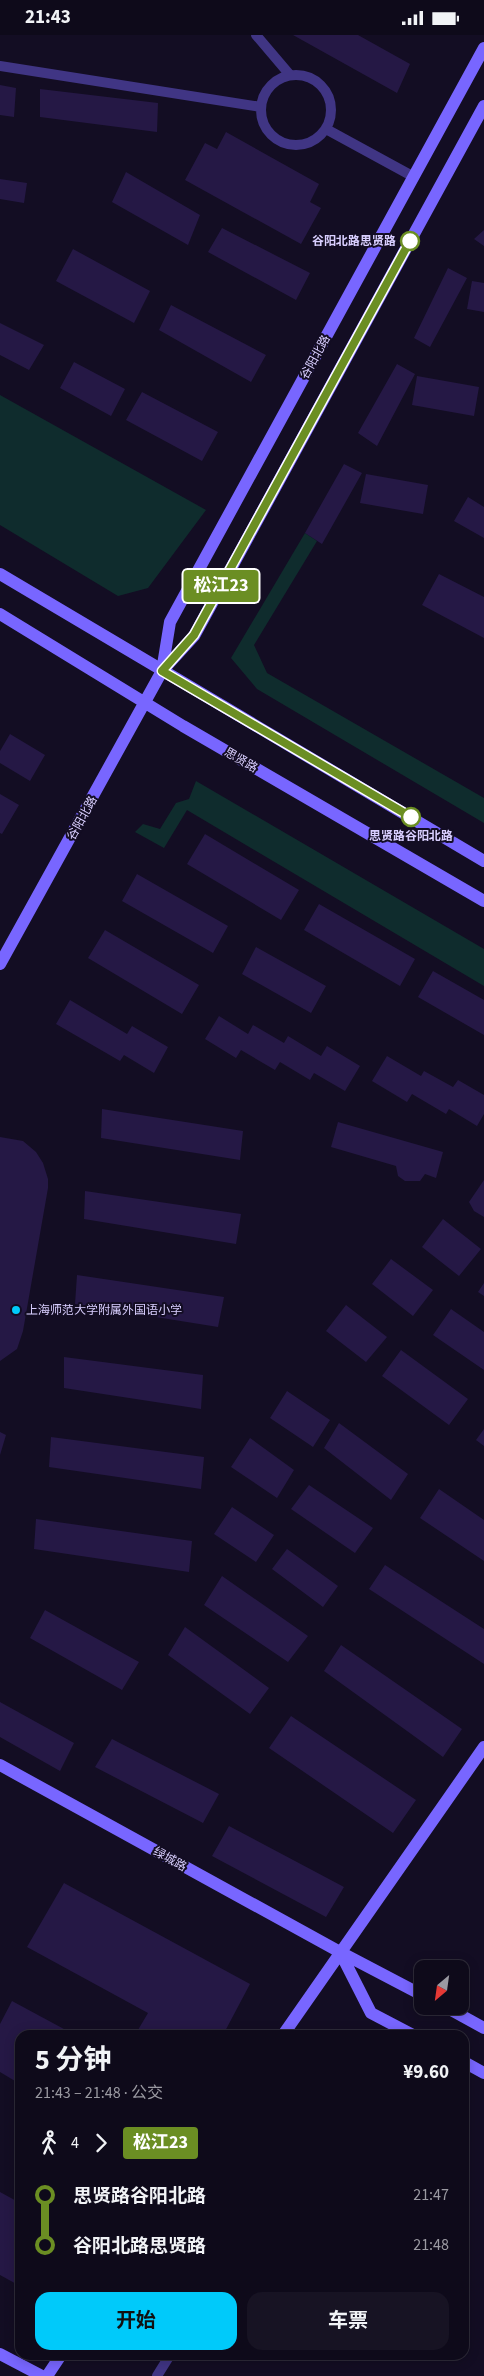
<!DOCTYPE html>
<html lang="zh">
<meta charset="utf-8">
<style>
body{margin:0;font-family:"Source Sans 3","Noto Sans SC",sans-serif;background:#171323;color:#f1f3f6;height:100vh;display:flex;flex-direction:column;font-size:19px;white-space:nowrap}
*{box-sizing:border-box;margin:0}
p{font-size:16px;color:#9b9aa2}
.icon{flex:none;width:28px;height:28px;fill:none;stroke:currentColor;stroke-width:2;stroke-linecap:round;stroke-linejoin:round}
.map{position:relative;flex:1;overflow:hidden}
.side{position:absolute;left:15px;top:1995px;width:454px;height:330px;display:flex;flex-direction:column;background:#0e0a1a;border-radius:15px;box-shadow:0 2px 12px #0003,0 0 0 1px #2e2b39}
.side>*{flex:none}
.badge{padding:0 10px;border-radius:4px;font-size:18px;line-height:32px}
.needle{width:32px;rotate:209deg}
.controls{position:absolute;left:414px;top:1925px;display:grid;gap:10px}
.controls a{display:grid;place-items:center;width:55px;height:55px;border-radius:10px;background:#0e0a1a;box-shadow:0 2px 12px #0003,0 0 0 1px #2e2b39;font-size:25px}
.map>.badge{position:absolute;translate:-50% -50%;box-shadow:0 0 0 2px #fff}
.legs{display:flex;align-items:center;gap:8px;height:55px;padding:0 20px;font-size:16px}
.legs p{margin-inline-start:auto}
.summary{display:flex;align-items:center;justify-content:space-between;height:85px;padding:0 20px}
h1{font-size:28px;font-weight:700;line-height:38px}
.cta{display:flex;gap:10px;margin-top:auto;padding:10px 20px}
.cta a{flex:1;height:58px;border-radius:15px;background:#00cafa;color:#111;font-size:20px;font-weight:700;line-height:58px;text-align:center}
.cta a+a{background:#171323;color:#f1f3f6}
ul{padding:0 20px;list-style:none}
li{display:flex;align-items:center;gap:18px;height:50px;font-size:19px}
li i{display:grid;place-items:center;width:8px;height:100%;margin:0 6px;background:currentColor}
li i::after{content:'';width:12px;height:12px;margin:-6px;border:4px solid;border-radius:50%;background:#0e0a1a}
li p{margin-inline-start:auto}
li:first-child i{background:linear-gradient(#0000 50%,currentColor 0)}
li:last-child i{background:linear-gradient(currentColor 50%,#0000 0)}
.status{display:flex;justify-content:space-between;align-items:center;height:35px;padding:0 25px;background:#0e0a1a;direction:ltr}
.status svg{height:14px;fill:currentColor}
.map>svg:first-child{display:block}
.green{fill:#0f2c2d}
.building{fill:#251845}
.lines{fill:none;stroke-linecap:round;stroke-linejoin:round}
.lane{stroke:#403584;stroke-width:10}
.secondary{stroke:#7866ff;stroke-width:12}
.line-1-casing{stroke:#fff;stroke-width:11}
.line-1{stroke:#6b8e23;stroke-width:8}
.stop-1-dot{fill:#fff;stroke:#6b8e23;stroke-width:2.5}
.poi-dot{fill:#00cafa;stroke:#130d23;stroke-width:2}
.labels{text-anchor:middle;stroke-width:4;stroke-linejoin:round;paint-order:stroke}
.stop-label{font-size:12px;font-weight:bold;fill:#d9cfff;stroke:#130d23;text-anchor:end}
.street-label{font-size:12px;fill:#d9cfff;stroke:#130d23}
.poi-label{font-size:12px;fill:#d9cfff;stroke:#130d23;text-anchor:start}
</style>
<div class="status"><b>21:43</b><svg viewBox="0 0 49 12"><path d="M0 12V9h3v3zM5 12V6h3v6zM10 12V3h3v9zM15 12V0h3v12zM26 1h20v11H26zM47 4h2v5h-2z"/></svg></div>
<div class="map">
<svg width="484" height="2341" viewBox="0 0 484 2341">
<rect width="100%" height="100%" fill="#130d23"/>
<!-- green -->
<path class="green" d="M0,360l206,115 -58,78 -30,8 -118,-71z
M305,498l12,8 -63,104 13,28 217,125v25l-227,-134 -26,-31z
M196,746l288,168v37l-297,-176 -23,38 -29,-16 8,-8 17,5 16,-26 13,-4z"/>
<!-- building -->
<path class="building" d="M293,0h65l52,29 -13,29z
M0,50l16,3 -2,29 -14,-2z
M40,54l118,14 -1,29 -117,-15z
M226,97l93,52 -9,18 11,6 -20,36 -116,-64 20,-37 12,6z
M126,137l74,43 -12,30 -76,-43z
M0,144l27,4 -3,20 -24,-4z
M222,193l88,45 -14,27 -88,-48z
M484,195v16l-10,-7z
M73,214l77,42 -16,32 -78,-42z
M448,233l19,10 -37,69 -16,-9z
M472,246l12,2v29l-17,-3z
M171,270l95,50 -15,27 -92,-52z
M0,288l44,22 -15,25 -29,-15z
M74,327l51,27 -14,27 -51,-28z
M397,329l18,10 -38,72 -19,-13z
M417,341l62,11 -5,29 -62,-11z
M142,357l76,40 -16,29 -76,-41z
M344,429l18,9 -40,71 -17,-11z
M366,439l62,11 -5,29 -63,-11z
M468,462l16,10v31l-30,-17z
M439,539l45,23v41l-62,-33z
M10,699l35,21 -15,26 -30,-18v-12z
M0,759l19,11 -17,29 -2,-1z
M205,799l94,56 -18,30 -94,-56z
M137,839l91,52 -15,27 -91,-52z
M319,869l96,55 -15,27 -96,-56z
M105,895l94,55 -17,29 -94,-56z
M256,912l70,39 -15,27 -69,-39z
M433,936l51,29v35l-66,-38z
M70,965l57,34 5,-8 36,21 -14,26 -30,-18 -4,6 -64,-37z
M219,981l29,18 5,-9 31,18 4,-7 33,20 6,-10 33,20 -15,25 -31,-18 -4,7 -30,-18 -5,8 -34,-20 -5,8 -31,-19z
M387,1021l34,20 3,-5 29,16 5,-7 26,15v19l-7,12 -28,-17 -3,5 -34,-20 -5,8 -35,-21z
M102,1074l141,22 -3,29 -139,-22z
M338,1087l105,30 -7,26 -11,-4 -5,7h-15l-7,-5 -2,-10 -65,-19z
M0,1102l23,4 13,11 7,11 5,16v9l-25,143 -6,18 -17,12z
M484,1145v37l-10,-6 -5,-9z
M85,1156l156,23 -5,30 -152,-25z
M443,1184l38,30 -22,27 -37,-29z
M391,1224l42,31 -20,26 -41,-32z
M77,1240l147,22 -6,30 -143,-23z
M484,1248v13l-6,-4z
M346,1270l41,32 -21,25 -40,-31z
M451,1274l33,23v38l-51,-35z
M401,1315l67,49 -19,26 -67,-49z
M64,1322l139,18 -2,34 -137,-21z
M287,1356l43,29 -17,27 -43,-29z
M339,1388l69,51 -17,26 -67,-52z
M484,1394v17l-8,-6z
M0,1397l6,3 -6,20z
M51,1402l153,20 -3,32 -152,-22z
M250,1403l44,32 -17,28 -46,-31z
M309,1450l64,43 -18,25 -64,-44z
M439,1454l45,31v41l-64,-43z
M232,1472l42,28 -18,27 -42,-28z
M36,1484l156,22 -3,31 -155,-23z
M287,1514l51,37 -15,21 -51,-38z
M385,1530l99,64v35l-115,-75z
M222,1541l86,60 -20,26 -84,-57z
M45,1575l94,52 -17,28 -92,-52z
M185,1592l84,61 -19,26 -82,-59z
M341,1610l121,84 -19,28 -119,-86z
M0,1667l74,41 -14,28 -60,-34z
M291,1681l125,84 -23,33 -124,-85z
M112,1704l107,55 -16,29 -108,-56z
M229,1791l115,61 -18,30 -114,-61z
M64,1848l186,101 -27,51h-88l13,-22 -121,-66z
M12,1966l63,34h-55v49l-20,-12v-48z
M0,2157l20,11v83l-20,-11z"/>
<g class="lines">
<!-- lane -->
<path class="lane" d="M256,0l34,40
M0,31l261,41
M261 75a35 35 0 1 1 70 0a35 35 0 1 1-70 0Z
M326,94l88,48
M157,2341l13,-21"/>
<!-- secondary -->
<path class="secondary" d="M0,539l484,287
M0,579l183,112 301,175
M162,636l8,-49 314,-574
M0,929l162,-293 32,-35 290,-530
M0,1730l340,187 82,43
M340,1917l31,61 42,22
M444,1971l40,22
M283,2000l201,-288
M464,2027l20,11
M0,2319l42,22
M47,2341l14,-21"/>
</g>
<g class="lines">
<!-- line-1 casing -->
<g class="line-1-casing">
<path id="line-1" d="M410,206l-216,394 -32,36 249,146"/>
</g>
<!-- line-1 -->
<use href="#line-1" class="line-1"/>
</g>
<!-- markers -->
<g class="stop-1-dot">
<circle cx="410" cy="206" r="9"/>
<circle cx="411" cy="782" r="9"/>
</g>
<circle class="poi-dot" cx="16" cy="1275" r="5"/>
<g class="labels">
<!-- stop labels -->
<g class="stop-label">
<text x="396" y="210">谷阳北路思贤路</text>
<text x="411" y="805" text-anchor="middle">思贤路谷阳北路</text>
</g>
<!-- street labels -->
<g class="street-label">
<text transform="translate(315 322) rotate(-61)" y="4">谷阳北路</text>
<text transform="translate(241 725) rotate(30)" y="4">思贤路</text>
<text transform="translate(82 783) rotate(-61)" y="4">谷阳北路</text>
<text transform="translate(170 1824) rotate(29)" y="4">绿城路</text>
</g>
<!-- poi labels -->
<g class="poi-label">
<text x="26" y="1279">上海师范大学附属外国语小学</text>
</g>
</g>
</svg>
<div class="controls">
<a><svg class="needle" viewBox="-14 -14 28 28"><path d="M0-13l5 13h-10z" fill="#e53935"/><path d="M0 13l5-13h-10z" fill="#9b9aa2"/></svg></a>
</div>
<b class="badge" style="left:221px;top:551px;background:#6b8e23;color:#fff">松江23</b>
<section class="side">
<div class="summary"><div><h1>5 分钟</h1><p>21:43 – 21:48 · 公交</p></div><b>¥9.60</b></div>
<div class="legs"><svg class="icon" aria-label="walk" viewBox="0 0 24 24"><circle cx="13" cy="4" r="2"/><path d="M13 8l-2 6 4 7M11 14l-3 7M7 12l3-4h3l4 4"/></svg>4<svg class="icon" aria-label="forward" viewBox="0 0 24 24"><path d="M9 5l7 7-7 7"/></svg><b class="badge" style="background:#6b8e23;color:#fff">松江23</b></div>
<ul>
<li><i style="color:#6b8e23"></i><b>思贤路谷阳北路</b><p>21:47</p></li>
<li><i style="color:#6b8e23"></i><b>谷阳北路思贤路</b><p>21:48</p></li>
</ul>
<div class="cta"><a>开始</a><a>车票</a></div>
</section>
</div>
